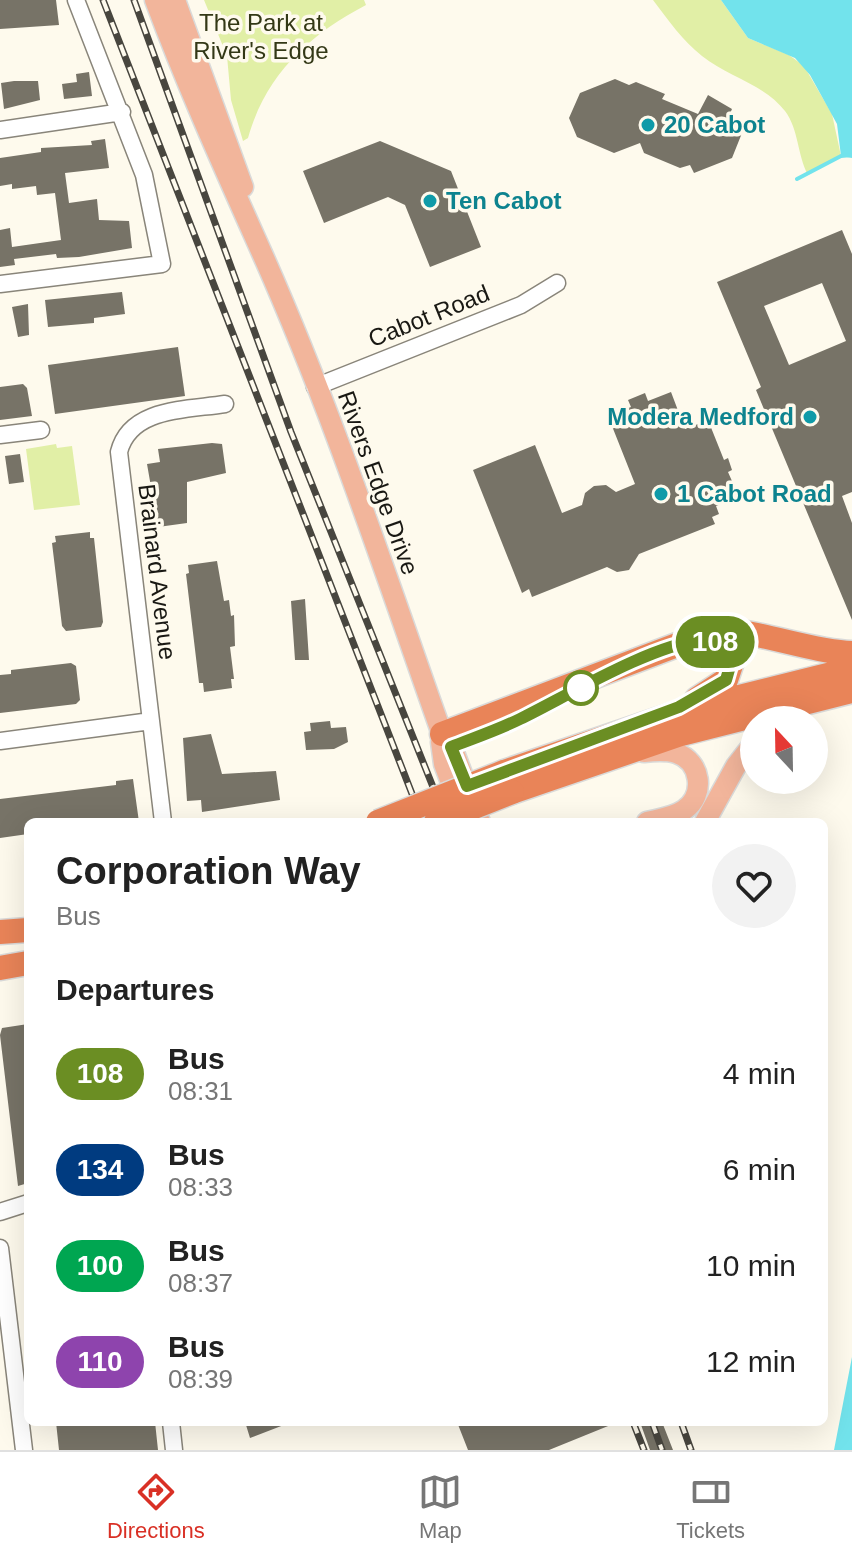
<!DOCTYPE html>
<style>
body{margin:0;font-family:Arial,sans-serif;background:#f2f2f2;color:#222;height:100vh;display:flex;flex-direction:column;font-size:30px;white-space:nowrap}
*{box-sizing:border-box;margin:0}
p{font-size:26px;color:#767676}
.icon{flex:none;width:44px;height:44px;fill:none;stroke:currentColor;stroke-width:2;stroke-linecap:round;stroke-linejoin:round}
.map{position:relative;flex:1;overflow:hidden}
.details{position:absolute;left:24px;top:818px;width:804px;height:608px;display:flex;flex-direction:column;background:#fff;border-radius:12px;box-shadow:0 8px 32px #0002}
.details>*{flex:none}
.badge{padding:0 16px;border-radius:26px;font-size:28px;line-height:52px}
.needle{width:52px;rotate:338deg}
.controls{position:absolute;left:740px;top:706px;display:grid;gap:16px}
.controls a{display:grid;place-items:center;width:88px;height:88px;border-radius:50%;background:#fff;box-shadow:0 8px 32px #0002;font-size:40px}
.map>.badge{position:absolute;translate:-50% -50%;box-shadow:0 0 0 4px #fff}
h2{padding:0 32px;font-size:30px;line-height:72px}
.round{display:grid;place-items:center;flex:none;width:84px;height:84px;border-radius:42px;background:#f2f2f2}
.summary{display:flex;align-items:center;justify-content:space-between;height:136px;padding:0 32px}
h1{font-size:38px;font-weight:700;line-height:60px}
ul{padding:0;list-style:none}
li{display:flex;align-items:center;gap:24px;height:96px;padding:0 32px}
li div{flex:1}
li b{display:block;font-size:30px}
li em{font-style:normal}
li .badge{min-width:88px;font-weight:700;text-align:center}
.menu{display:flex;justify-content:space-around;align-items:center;height:112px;border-top:2px solid #e0e0e0;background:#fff;font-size:22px;color:#767676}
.menu a{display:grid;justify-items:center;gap:4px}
.menu .selected{color:#d93025}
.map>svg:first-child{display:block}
.green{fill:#e1efa6}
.water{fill:#72e3ec}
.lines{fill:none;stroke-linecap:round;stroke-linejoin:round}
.stream{stroke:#72e3ec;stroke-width:4}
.building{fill:#777367;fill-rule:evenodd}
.minor-casing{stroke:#89857a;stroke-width:19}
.major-casing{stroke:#dadad9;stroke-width:23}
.highway-casing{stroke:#dadad9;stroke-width:27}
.minor{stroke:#fff;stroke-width:16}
.major{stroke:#f2b59b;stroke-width:20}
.highway{stroke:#e98458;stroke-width:24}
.rail-casing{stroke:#48463f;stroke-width:7}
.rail{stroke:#fefaed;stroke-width:4;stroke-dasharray:12;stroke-linecap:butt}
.highway-bridge-casing{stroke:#dadad9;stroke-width:27;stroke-linecap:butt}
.highway-bridge{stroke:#e98458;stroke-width:24}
.line-casing{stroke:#fff;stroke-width:18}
.line{stroke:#6b8e23;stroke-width:12}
.culture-dot{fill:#0f9aa8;stroke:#fefaed;stroke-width:3}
.stop-dot{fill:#fff;stroke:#6b8e23;stroke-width:4}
.labels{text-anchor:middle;stroke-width:7;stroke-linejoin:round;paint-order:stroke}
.park-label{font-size:24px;fill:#333816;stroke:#fefaed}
.culture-label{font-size:24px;font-weight:bold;fill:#0d838f;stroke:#fefaed;text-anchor:start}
.street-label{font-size:24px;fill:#191813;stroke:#fefaed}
</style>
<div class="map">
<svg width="852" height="1450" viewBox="0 0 852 1450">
<rect width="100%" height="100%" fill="#fefaed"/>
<!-- green -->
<path class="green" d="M204,0h160l2,5c-57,30 -100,69 -118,133l-5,3 -12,-41 -4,-44z
M653,0h68l27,38 41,17 15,11 28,48 9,42 -33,19c-11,-21 -9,-45 -23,-64 -21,-27 -57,-34 -83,-55 -19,-15 -34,-36 -49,-56z
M56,444l1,4 15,-2 8,59 -46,5 -8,-61z"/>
<!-- water -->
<path class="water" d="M721,0h131v158l-11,-2 -4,-32 -27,-49 -15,-17 -47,-20z
M852,1357v93h-18z"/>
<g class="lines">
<!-- stream -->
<path class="stream" d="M797,179l44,-23 11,-1"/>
</g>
<!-- building -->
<path class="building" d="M0,0h56l3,25 -59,4z
M89,72l3,24 -28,3 -2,-15 15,-2 -1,-8z
M615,79l14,6 7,-3 29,12 -3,5 36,15 10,-19 24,14 -7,16 17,8 -10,25 -38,15 -4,-8 -10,3 -36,-15 -4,-10 -26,10 -37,-16 -8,-19 11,-25z
M14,81h24l2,19 -36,9 -3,-26z
M105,139l4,29 -44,5 4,30 28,-4 2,21 30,1 3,27 -53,9 -22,1 -1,-4 -42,5 1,6 -15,2v-37l10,-2 2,19 49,-7 -6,-47 -18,2 -1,-9 -24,3v-5l-12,2v-28l41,-6v-4l51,-3 -1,-4z
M380,141l71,30 30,76 -51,20 -25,-62 -17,-8 -64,26 -21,-52z
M842,230l10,24v238l-10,4 10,27v97l-96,-230 5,-3 -44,-105zM822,283l24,58 -57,24 -25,-59z
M122,292l3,22 -31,4v5l-46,4 -3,-27z
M28,304l1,31 -11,2 -6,-30z
M178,347l7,49 -130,18 -7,-49z
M23,384l4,4 5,28 -32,4v-33z
M671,392l14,37 23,-9 16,40 4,-2 4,12 -4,2 11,25 -23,9 3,8 -7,3 3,7 -76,30 -10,16 -12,2 -10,-5 -75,30 -3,-8 -7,4 -49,-123 62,-25 27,68 20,-8 3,-12 9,-7 12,-1 10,7 19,-8 -27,-68 23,-9 -3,-7 17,-7 3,8z
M212,443l10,1 4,29 -39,9v41l-29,4 -11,-63 13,-2 -2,-13z
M20,454l4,28 -15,2 -4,-28z
M90,532v6h4l9,84 -2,5 -35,4 -4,-5 -10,-83 4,-1 -1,-6z
M217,561l7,40 5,-1 2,16 3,-1 1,31 -5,1 4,32h-3l1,9 -28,4 -1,-9h-4l-13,-109 3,-1 -1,-8z
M305,599l4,61h-14l-4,-59z
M71,663l5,3 4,34 -4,4 -76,9v-38l11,-1v-4z
M330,721l1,7 15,-1 2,15 -14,7 -28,1 -2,-18 7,-1 -1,-8z
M211,734l11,40 54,-3 4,29 -78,12 -1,-12 -14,1 -4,-63z
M133,779l6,43h-111v12l-28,4v-39l116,-14v-4z
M28,1024v159l-10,3 -18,-151 2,-7z
M56,1422h99l3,28h-99z
M254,1422h35v1l-39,15 -4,-13z
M457,1422h161l-69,28h-81z
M640,1422h22l11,28h-23z"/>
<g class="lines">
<!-- minor casing -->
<g class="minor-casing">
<path id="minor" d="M0,130l122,-18
M0,284l162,-20 -18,-89 -68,-175
M315,387l206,-82 36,-22
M0,435l41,-5
M0,741l151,-20
M163,822l-44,-370c11,-45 69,-42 106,-48
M0,1212l28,-9
M0,1248l24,202
M171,1422l3,28"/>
</g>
<!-- major casing -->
<g class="major-casing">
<path id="major" d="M155,0c32,86 69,168 106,251 70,157 124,322 181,483l13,21 25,67
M175,0l68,187
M441,742l3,22 16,42
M644,752c10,-1 22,-2 32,1 25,8 30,42 8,57 -10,7 -25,9 -37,12
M705,822l31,-56 18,-23"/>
</g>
<!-- highway casing -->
<g class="highway-casing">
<path id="highway" d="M694,641l25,3 13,18 -6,18 -29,19
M442,734l272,-103c35,-4 95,21 138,22
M504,772l179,-61 169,-42
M512,792l169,-58 171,-43
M0,932l28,-2
M0,968l28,-5"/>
</g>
<!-- minor -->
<use href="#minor" class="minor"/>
<!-- major -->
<use href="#major" class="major"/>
<!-- highway -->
<use href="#highway" class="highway"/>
<!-- rail casing -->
<g class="rail-casing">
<path id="rail" d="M103,0l320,822
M134,0l157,432 156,390
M633,1422l11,28
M652,1422l10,28
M681,1422l10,28"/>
</g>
<!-- rail -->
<use href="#rail" class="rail"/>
<!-- highway-bridge casing -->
<g class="highway-bridge-casing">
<path id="highway-bridge" d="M378,822l126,-50
M436,822l76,-30"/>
</g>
<!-- highway-bridge -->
<use href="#highway-bridge" class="highway-bridge"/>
</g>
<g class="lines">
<!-- line casing -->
<g class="line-casing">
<path id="line" d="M702,640l17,4 13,15 -6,21 -47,27 -212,79 -16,-39c23,-9 47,-17 69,-28 47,-23 131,-74 182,-79z"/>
</g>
<!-- line -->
<use href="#line" class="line"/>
</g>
<!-- markers -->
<g class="culture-dot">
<circle cx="648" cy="125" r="8"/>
<circle cx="430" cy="201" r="8"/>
<circle cx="810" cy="417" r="8"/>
<circle cx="661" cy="494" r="8"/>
</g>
<circle class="stop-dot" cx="581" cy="688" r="16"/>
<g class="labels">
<!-- park labels -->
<g class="park-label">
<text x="261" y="31">The Park at<tspan x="261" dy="28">River's Edge</tspan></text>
</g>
<!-- culture labels -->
<g class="culture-label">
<text x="664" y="133">20 Cabot</text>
<text x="446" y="209">Ten Cabot</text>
<text x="794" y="425" text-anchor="end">Modera Medford</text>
<text x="677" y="502">1 Cabot Road</text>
</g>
<!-- street labels -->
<g class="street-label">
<text transform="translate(429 316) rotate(-22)" y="8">Cabot Road</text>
<text transform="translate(378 483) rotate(70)" y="8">Rivers Edge Drive</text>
<text transform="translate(157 572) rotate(83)" y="8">Brainard Avenue</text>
</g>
</g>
</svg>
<div class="controls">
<a><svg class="needle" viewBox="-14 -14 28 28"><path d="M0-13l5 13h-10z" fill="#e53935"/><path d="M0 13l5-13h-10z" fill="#767676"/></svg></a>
</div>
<b class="badge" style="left:715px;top:642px;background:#6b8e23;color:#fff">108</b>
<section class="details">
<div class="summary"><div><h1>Corporation Way</h1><p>Bus</p></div><a class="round"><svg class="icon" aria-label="heart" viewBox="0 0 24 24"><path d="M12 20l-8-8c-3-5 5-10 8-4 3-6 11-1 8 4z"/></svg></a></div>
<h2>Departures</h2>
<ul>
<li><span class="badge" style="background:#6b8e23;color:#fff">108</span><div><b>Bus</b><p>08:31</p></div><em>4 min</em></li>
<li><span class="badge" style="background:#003b80;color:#fff">134</span><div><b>Bus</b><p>08:33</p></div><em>6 min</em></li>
<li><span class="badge" style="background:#00a651;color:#fff">100</span><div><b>Bus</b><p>08:37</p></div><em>10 min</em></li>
<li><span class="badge" style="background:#8e44ad;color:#fff">110</span><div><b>Bus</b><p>08:39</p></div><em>12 min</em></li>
</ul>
</section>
</div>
<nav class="menu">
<a class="selected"><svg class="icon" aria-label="directions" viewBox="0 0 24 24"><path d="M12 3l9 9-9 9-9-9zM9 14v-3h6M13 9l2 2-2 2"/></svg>Directions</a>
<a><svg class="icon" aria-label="map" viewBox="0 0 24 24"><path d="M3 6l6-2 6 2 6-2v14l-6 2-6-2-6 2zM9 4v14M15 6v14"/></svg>Map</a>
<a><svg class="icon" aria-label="tickets" viewBox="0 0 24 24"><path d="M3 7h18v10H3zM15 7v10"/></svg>Tickets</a>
</nav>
